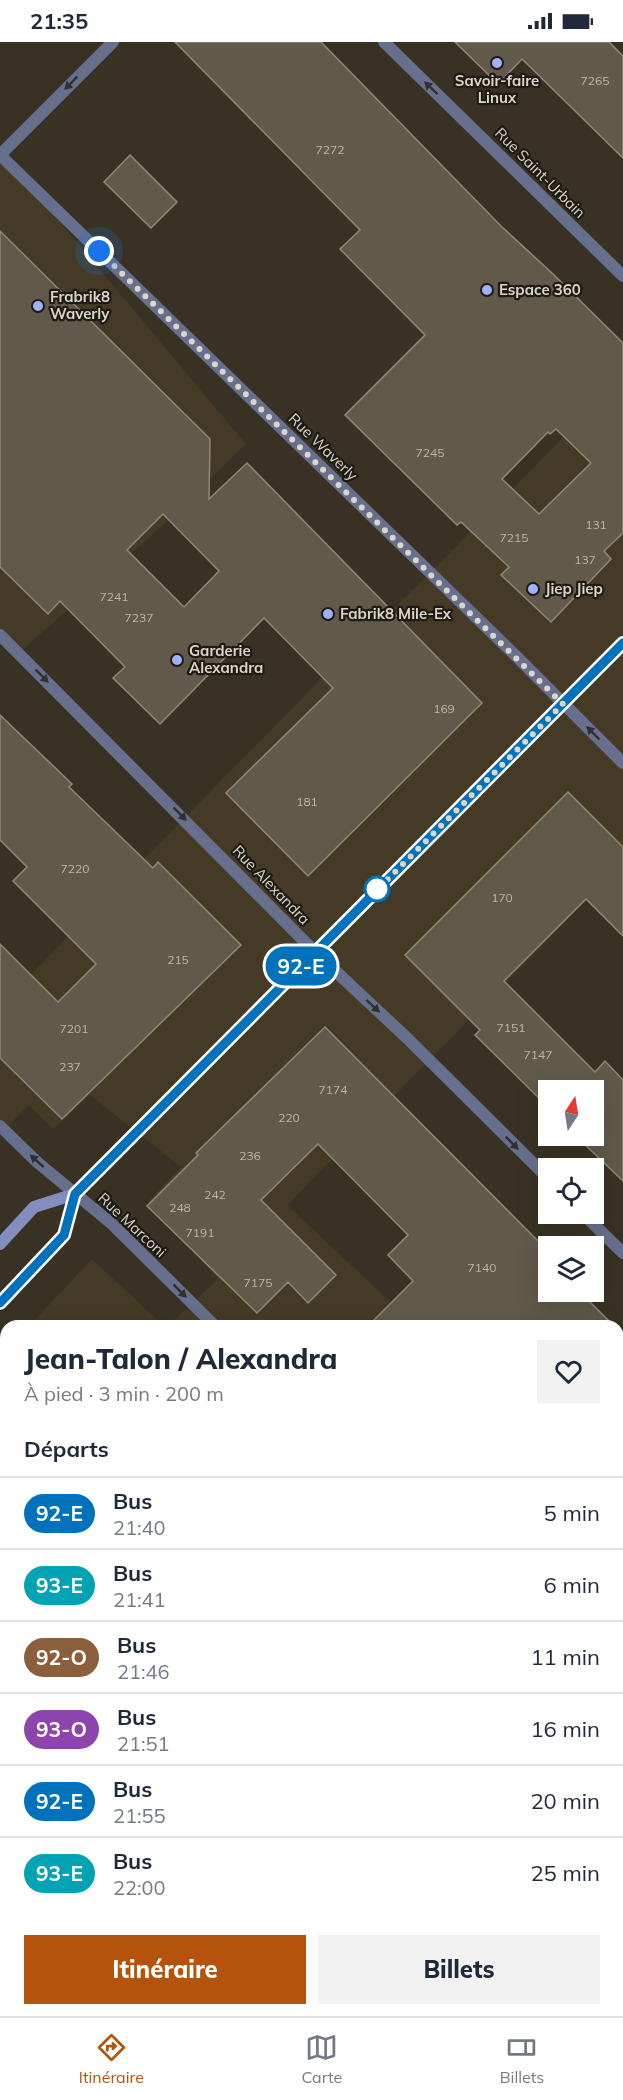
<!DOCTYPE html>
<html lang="fr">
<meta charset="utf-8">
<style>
body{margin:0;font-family:Mulish,sans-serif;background:#f2f2f3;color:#1f2937;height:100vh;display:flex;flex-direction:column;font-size:22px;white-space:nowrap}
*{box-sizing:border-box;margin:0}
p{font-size:20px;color:#747a83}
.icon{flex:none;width:33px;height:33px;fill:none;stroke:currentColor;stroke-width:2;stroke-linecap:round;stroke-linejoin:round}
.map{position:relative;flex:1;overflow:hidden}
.sheet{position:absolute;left:0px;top:1278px;width:624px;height:696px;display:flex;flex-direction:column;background:#fff;border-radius:18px 18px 0 0;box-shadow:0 6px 24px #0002}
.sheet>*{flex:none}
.badge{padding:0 12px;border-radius:20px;font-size:21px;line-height:39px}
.needle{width:39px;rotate:12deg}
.controls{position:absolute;left:538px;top:1038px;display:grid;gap:12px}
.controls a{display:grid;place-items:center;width:66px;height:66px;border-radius:0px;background:#fff;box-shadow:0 6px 24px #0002;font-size:30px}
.you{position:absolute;width:30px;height:30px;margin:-15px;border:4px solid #fff;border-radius:50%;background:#1a73e8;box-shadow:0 0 0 9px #1a73e833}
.map>.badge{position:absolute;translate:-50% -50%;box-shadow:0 0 0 3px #fff}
h2{padding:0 24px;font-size:22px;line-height:54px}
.round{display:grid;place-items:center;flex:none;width:63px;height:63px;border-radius:0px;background:#f2f2f3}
.head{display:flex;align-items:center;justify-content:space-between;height:102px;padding:0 24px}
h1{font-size:28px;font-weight:800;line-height:45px}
.action{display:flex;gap:12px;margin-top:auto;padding:12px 24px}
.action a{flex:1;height:69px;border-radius:0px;background:#b45309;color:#fff;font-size:24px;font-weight:800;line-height:69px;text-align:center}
.action a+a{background:#f2f2f3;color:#1f2937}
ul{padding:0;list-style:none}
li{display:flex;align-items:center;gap:18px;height:72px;padding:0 24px;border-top:2px solid #e0e1e3}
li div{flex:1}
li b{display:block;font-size:22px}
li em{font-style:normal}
li .badge{min-width:66px;font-weight:700;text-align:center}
.status{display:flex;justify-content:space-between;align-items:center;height:42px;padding:0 30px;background:#fff;direction:ltr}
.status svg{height:16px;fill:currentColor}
.tabs{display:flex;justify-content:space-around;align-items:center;height:84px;border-top:2px solid #e0e1e3;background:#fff;font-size:16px;color:#747a83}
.tabs a{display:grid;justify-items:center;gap:3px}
.tabs .active{color:#b45309}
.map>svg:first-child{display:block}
.built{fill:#443a25}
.building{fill:#61594a;stroke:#908777;stroke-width:1.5;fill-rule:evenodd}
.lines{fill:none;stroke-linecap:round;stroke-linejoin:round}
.minor{stroke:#666f8c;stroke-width:12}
.secondary{stroke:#828fbe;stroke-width:12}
.rail{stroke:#928d81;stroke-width:4.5;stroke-dasharray:8 8;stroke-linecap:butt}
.oneway{fill:#303032}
.line-casing{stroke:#fff;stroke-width:14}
.line{stroke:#0072bc;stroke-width:9}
.walk{stroke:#dbd6cd;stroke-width:6;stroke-dasharray:0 10.8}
.poi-dot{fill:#9fb3fd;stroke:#1e1b14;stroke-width:2}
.stop-dot{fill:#fff;stroke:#0072bc;stroke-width:3}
.labels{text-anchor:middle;stroke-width:4.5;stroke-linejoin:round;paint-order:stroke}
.number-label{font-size:12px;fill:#bcb7ac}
.poi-label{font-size:15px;font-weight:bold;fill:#dbd6cd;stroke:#1e1b14;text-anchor:start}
.street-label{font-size:15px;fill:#dbd6cd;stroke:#1e1b14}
</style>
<div class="status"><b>21:35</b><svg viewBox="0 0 49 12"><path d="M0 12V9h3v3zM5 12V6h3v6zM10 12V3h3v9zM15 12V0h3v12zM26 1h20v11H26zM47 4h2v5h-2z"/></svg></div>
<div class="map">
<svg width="623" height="1974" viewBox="0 0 623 1974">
<rect width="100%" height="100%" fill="#393224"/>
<!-- built -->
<path class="built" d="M0,113l21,21 225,268 -83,81 -144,128 -19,-18z
M623,334v487l-336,342 129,121h-248l50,-47 -70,-77 33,-35 -91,-72 -37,34 -24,-24 -29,29v-128l319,-325 113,-110z
M92,1217l72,67h-135z
M6,1308v248l-6,-3v-238z
M618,1474l5,4v416l-5,-3z
M0,1663l6,2v303h612v-11l5,3v14h-623z"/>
<!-- building -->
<path class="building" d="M175,0h146l180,184 52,48 70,69v190l-19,18 7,8 -60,63 -50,-47 8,-8 -48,-45 -4,3 -112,-110 80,-80 -85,-86 20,-19zM556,387l35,34 -52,51 -37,-35 46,-47 2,2z
M455,0h154l14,14v102l-101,-99 -24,25z
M130,113l47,47 -26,26 -47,-46z
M0,189l210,208 -1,60 38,-36 235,240 -174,173 -82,-83 107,-105 -69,-70 -104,106 -47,-46 12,-11 -65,-66 -12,13 -48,-47zM163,472l56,57 -35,36 -57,-57z
M0,673l72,69 -3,3 84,81 5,-6 83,83 -179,174 -62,-61v-114l58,58 38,-38 -83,-83 14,-14 -27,-27z
M568,750l55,55v89l-37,-37 -82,82 91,91 10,-11 18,19v101l-47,-45h18v-46h-45v18l-74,-73 5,-5 -75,-75z
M325,985l224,225v40h31l34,34h-246l45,-45 -25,-26 20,-20 -90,-91 -57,56 75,75 -28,28 -20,-21 -31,31 -110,-107 51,-51 -2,-2z"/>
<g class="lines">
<!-- minor -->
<path class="minor" d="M384,0l239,234
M0,113l517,502 106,106
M0,113l113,-113
M0,593l315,317 92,86 142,141
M0,1084l37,36 75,62 103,102
M583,1172l40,39
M618,1627l5,2"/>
<!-- secondary -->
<path class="secondary" d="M0,1202l34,-37 41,-13 548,-551
M0,1261l64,-68 11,-41"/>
<!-- rail -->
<path class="rail" d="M0,1599l6,3
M0,1620l6,3
M618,1922l5,4
M618,1948l5,3"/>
</g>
<!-- one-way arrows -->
<defs><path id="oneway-solid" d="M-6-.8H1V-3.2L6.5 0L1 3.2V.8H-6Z" transform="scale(1.5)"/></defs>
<g class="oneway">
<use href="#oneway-solid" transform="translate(71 41) rotate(135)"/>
<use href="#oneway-solid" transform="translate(431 46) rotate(-136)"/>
<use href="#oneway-solid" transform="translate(42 634) rotate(45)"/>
<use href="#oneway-solid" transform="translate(593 691) rotate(-135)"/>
<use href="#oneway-solid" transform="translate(180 772) rotate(45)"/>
<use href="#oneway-solid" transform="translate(373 964) rotate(43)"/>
<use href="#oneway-solid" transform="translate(512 1101) rotate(45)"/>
<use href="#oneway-solid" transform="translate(37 1119) rotate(-138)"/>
<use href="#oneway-solid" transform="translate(180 1249) rotate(45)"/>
</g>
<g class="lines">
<!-- line casing -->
<g class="line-casing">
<path id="line" d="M0,1261l64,-68 11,-41 548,-551"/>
</g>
<!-- line -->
<use href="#line" class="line"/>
<!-- walk -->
<path class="walk" d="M99,209l464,453 -193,193 7,-8"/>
</g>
<!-- markers -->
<g class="poi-dot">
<circle cx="497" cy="21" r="6"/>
<circle cx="487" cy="248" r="6"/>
<circle cx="38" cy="264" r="6"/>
<circle cx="533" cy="547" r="6"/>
<circle cx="328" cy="572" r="6"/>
<circle cx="177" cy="618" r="6"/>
</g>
<circle class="stop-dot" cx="377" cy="847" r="12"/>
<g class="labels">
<!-- number labels -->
<g class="number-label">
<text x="595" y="43">7265</text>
<text x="330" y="112">7272</text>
<text x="430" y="415">7245</text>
<text x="596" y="487">131</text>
<text x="514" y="500">7215</text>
<text x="585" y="522">137</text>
<text x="114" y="559">7241</text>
<text x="139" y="580">7237</text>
<text x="444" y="671">169</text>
<text x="307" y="764">181</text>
<text x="75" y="831">7220</text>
<text x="502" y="860">170</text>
<text x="178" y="922">215</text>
<text x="511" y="990">7151</text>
<text x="74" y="991">7201</text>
<text x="538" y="1017">7147</text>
<text x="70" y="1029">237</text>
<text x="333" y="1052">7174</text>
<text x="289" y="1080">220</text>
<text x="250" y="1118">236</text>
<text x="215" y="1157">242</text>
<text x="180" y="1170">248</text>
<text x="200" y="1195">7191</text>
<text x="482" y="1230">7140</text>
<text x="258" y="1245">7175</text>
</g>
<!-- poi labels -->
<g class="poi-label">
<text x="497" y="44" text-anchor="middle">Savoir-faire<tspan x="497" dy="17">Linux</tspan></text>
<text x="499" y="253">Espace 360</text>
<text x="50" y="260">Frabrik8<tspan x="50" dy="17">Waverly</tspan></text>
<text x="545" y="552">Jiep Jiep</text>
<text x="340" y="577">Fabrik8 Mile-Ex</text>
<text x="189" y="614">Garderie<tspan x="189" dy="17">Alexandra</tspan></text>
</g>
<!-- street labels -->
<g class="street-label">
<text transform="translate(540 131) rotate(45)" y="5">Rue Saint-Urbain</text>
<text transform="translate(323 405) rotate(44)" y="5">Rue Waverly</text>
<text transform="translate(271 843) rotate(46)" y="5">Rue Alexandra</text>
<text transform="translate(132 1183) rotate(43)" y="5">Rue Marconi</text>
</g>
</g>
</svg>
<div class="controls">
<a><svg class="needle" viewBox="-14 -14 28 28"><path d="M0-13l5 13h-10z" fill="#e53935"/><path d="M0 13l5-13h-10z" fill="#747a83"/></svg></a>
<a><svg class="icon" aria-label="locate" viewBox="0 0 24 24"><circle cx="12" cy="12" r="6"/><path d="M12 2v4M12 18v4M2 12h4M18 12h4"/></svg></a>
<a><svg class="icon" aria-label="layers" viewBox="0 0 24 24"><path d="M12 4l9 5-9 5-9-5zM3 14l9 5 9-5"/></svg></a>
</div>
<div class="you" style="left:99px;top:209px"></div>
<b class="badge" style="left:301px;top:924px;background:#0072bc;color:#fff">92-E</b>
<section class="sheet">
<div class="head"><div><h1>Jean-Talon / Alexandra</h1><p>À pied · 3 min · 200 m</p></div><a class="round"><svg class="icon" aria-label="heart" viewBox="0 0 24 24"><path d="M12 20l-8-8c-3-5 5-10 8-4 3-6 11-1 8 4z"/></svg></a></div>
<h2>Départs</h2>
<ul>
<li><span class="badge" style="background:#0072bc;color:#fff">92-E</span><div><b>Bus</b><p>21:40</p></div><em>5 min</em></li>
<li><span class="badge" style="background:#00a3b4;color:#fff">93-E</span><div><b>Bus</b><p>21:41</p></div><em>6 min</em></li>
<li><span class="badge" style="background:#8b5e3c;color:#fff">92-O</span><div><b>Bus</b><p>21:46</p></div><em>11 min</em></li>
<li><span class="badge" style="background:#8e44ad;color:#fff">93-O</span><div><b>Bus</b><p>21:51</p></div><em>16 min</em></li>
<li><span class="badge" style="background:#0072bc;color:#fff">92-E</span><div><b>Bus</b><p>21:55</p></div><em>20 min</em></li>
<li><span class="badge" style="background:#00a3b4;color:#fff">93-E</span><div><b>Bus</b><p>22:00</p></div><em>25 min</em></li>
</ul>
<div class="action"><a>Itinéraire</a><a>Billets</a></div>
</section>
</div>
<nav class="tabs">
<a class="active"><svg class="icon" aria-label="directions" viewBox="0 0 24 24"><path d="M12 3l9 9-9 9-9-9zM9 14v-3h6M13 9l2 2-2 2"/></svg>Itinéraire</a>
<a><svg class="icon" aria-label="map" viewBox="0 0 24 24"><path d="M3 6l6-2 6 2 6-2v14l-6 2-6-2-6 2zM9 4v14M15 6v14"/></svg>Carte</a>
<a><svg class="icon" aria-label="tickets" viewBox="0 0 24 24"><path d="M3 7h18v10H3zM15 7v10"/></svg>Billets</a>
</nav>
